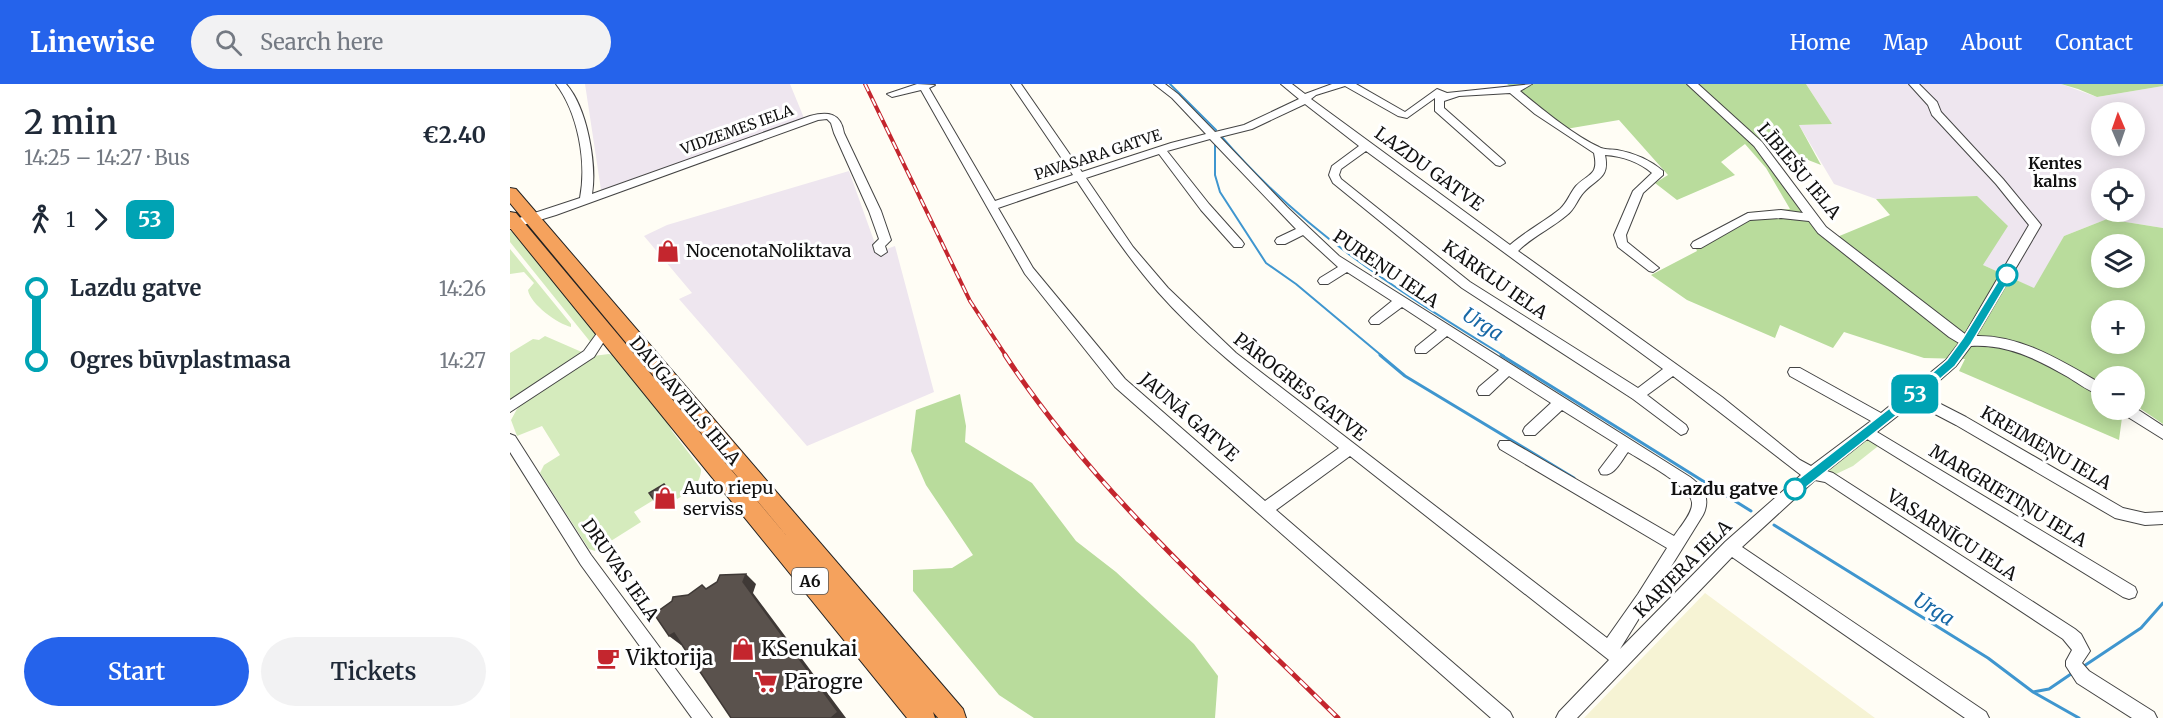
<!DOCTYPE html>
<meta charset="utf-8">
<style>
body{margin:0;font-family:Merriweather,serif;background:#f2f2f3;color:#1f2937;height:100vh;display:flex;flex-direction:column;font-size:22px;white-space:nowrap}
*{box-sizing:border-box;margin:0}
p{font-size:20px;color:#747a83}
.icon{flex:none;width:33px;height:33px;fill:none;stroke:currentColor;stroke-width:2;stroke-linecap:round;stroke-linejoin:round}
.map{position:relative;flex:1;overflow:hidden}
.drawer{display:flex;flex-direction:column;background:#fff;width:510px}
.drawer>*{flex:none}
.badge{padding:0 12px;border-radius:9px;font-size:21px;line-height:39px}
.needle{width:39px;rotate:358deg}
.buttons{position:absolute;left:1581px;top:18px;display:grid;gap:12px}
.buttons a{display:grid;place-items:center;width:54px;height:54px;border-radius:50%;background:#fff;box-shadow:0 3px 15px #0003;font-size:30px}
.map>.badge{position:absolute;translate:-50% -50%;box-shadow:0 0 0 3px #fff}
.legs{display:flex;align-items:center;gap:9px;height:66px;padding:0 24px;font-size:20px}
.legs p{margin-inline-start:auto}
.overview{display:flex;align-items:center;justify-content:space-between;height:102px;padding:0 24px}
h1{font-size:33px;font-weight:600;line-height:45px}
.primary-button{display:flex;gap:12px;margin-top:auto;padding:12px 24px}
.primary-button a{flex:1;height:69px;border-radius:36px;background:#2563eb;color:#fff;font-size:24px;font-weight:600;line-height:69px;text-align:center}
.primary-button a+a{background:#f2f2f3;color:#1f2937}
ul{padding:0 24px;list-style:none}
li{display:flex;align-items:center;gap:21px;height:72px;font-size:22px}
li i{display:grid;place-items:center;width:9px;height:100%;margin:0 8px;background:currentColor}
li i::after{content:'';width:15px;height:15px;margin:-8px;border:4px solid;border-radius:50%;background:#fff}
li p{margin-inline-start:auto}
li:first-child i{background:linear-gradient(#0000 50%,currentColor 0)}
li:last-child i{background:linear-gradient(currentColor 50%,#0000 0)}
header{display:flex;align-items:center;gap:36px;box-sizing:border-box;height:84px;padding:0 30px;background:#2563eb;color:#fff}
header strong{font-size:28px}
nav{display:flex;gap:33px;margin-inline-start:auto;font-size:21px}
.search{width:420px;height:54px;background:#f2f2f3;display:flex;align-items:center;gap:15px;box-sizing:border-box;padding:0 21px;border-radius:33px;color:#747a83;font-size:22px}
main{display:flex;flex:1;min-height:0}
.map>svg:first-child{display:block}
.industrial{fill:#eee6ef;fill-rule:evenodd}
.farmland{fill:#f6f3d4}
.green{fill:#d5ebbd}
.forest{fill:#b9dc9c;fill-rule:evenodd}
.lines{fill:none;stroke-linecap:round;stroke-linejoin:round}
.stream-far1{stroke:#3f96cf;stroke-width:2}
.stream{stroke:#3f96cf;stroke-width:3}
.minor-casing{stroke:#444;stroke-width:2}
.highway-casing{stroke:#222;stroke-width:2}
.minor{fill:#fff;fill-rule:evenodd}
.highway{fill:#f5a25d;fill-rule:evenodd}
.rail-far1-casing{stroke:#c4262e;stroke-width:4}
.rail-casing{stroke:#c4262e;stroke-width:5}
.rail-far1{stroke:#fff;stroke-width:2;stroke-dasharray:8;stroke-linecap:butt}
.rail{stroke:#fff;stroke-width:3;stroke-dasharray:10;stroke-linecap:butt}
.shaded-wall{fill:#3f3936}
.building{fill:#5a524d;stroke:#3f3936;stroke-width:1.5}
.line-1{fill:#00a3b4;stroke:#fff;stroke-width:1.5}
.stop-1-dot{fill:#fff;stroke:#00a3b4;stroke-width:3}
.labels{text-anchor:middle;stroke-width:6;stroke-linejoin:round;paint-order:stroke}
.far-street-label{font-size:15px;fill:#111;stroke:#fff}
.far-neighbourhood-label{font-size:16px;font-weight:bold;fill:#111;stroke:#fff}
.shield{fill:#fff;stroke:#585858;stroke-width:1.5}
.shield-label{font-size:16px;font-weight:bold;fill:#111}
.street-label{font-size:18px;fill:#111;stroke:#fff}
.poi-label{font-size:18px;fill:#111;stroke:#fff;text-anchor:start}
.stop-label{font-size:18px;font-weight:bold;fill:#111;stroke:#fff;text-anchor:end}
.water-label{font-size:20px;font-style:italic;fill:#1768a6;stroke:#fff}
.near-poi-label{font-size:21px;fill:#111;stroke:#fff;text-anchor:start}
</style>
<header>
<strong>Linewise</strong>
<div class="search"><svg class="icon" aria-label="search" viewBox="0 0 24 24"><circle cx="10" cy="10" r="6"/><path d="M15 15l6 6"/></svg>Search here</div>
<nav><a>Home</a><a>Map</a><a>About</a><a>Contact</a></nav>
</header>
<main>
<section class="drawer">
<div class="overview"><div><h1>2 min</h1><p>14:25 – 14:27 · Bus</p></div><b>€2.40</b></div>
<div class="legs"><svg class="icon" aria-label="walk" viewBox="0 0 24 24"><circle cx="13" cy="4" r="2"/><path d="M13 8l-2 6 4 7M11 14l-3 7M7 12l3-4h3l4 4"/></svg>1<svg class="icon" aria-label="forward" viewBox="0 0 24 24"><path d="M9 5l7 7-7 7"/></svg><b class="badge" style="background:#00a3b4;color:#fff">53</b></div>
<ul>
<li><i style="color:#00a3b4"></i><b>Lazdu gatve</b><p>14:26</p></li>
<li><i style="color:#00a3b4"></i><b>Ogres būvplastmasa</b><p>14:27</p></li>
</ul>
<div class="primary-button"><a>Start</a><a>Tickets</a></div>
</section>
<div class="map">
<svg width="1653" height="634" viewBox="0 0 1653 634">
<rect width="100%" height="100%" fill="#fffdf5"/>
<!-- industrial -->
<path class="industrial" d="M75,0h205l14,34 -203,72z
M1296,0h255l36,13 66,-11v142l-56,-9 -43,17 -29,53 -52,-24 -6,-69 -101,3 -42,-15 -35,-59 33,-1zM1592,28h32v34h-32zM1592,94h32v34h-32z
M339,87l29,81 17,-6 39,146 -127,54 -128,-147 13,-6 -48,-57 23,-11z"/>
<!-- farmland -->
<path class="farmland" d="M1195,509l170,125h-291z"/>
<!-- green -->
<path class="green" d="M0,147l4,2 82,99 1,5 -5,7 -82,-102z
M0,165l61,75v3c-13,-3 -41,-23 -43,-37l6,-7 -10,-11 -14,2z
M35,252l39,17 -74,47v-47l23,-14 6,1z
M99,270l9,3 43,53 11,21 29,38c0,15 -11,23 -24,30l-7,-9 -36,22 7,10 -46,29 -6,-2 -49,-76 4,-8 16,-10 -18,-29 -25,10 -6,-16 6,-11 9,-10 67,-43z
M1358,354l10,7 -1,2 -24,19 -19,9 -9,-5z"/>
<!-- forest -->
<path class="forest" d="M997,0h299l26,40 -33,1 22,40 -62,-24 45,72 33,24 53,-22 -14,-16 101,-3 31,30 -25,39 51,23 30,-52 43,-17 56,9v196l-28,-19 -1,-29h-32v34h21l-4,30 -160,-69 6,-12 -41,-1 -80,-26 -11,16 -53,-23 -5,13 -88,-38 -36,-25 46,-24 -4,-9 58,-30 39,-3 -24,-41 -21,-24 -24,18 14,13 -58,25 -22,-17 13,-8 -49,-55 -59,10zM1592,160h32v34h-32zM1592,226h32v34h-32z
M1551,0h102v2l-66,11 -19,-8z
M450,310l6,32 -1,16 67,41 44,58 40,31 78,72 24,32 -3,42h-181l-35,-23 -86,-104v-21l39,-2 21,-13 -47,-70 -15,-34 5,-41z"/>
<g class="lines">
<!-- stream-far1 -->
<path class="stream-far1" d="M660,0l46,46
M711,52c84,98 175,153 283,220
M705,60v31l5,17 46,71 30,21 86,72"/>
<!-- stream -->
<path class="stream" d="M870,271l25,21 169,102
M991,271l250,156
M1264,441l214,133 45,34 46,26
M1574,582l57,-38 22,-25
M1523,608l16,-3 22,-15"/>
<!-- minor casing -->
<g class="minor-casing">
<path id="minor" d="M46,0h10c21,23 31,80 26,110l218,-78c18,-5 31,-3 34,17l37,78 10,29 -6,6 2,6 -6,4 -6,-4 -2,-7 6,-6 -10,-28 -35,-78 -3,-10 -4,-4 -9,1 -262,95 -46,14v-8l70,-23c7,-36 -2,-85 -24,-114z
M407,0l18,1 -6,3 66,113 78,-26 -62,-91h10l61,88 89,-29 35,-9 -34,-36 -18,-14h11l13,10 37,38 29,-7 55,-26 -18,-15h11l13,10 27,-10h24l49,28 32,-23 10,4 85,-9 -12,7c22,18 53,44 79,56 5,3 12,2 18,3 17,3 33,10 46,21v4l-20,18 -17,42 1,7 32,26 -6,4 -4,-1 -31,-24 -4,-12 19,-44 19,-18c-13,-11 -30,-17 -47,-18 5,23 -8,23 -21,37 -6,6 -9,17 -17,23 -15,13 -34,21 -49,36l204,146 78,63 11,6 60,-45 -81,-45 -2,-4 2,-4h10l81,45 65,-53 13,-17 -10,-6 -131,-104 -9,-12 -28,-3 -31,2 -49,28h-8l-2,-3 2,-3 55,-29 33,-3 22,3 -49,-67 -67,-62h11l64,58 64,85 139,107 64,-109 -33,-41 -64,-69 -4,-10 -19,-21h10l18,18 4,10 62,67 38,46 -65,111c46,-1 87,26 126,48v12c-12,-4 -23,-12 -34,-19 -31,-18 -61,-33 -97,-31l-15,20 -33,29 43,22 157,91 22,5 18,-1v12l-18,1 -30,-7 -159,-93 -42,-22 -37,29 258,155 2,5 -2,5 -6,2 -6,-2 -256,-158 -40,32 6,2 242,156 6,5 9,17 -8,12 7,8 65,41 3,6h-25l-55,-35 -11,-17v-5l6,-11 -9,-11 -238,-157 -10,-2 -73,67 244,165 3,6h-24l-233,-161 -155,161h-21l3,-6 50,-52 -259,-204 -74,54 234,202 3,6h-22l-376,-331 -90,-113 -104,-184 -29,7 -5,-3zM835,2l53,30 9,2 28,-20v13l61,54 4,1 5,-3 -1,-2 -60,-53v-7l15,-5 51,-3 25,21 59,39c5,23 -5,20 -18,33 -6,7 -9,17 -16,23 -16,13 -34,22 -50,36l-199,-146 5,-4zM795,20l54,42 -27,20 -3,9 4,8 129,105 171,111 48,36 5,-2 2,-4 -2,-4 -39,-30 26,-19 128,99 -76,67 -105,107 83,-134c8,-16 1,-28 -13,-38l-351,-221 -52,-49 -67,-70 32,-8zM700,55l86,90 -19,9 -2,3 2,3h8l18,-9 35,32 -18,11 -2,3 2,3h8l19,-12 45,29 -21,17 -2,3 2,3h8l23,-17 35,23 -21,17 -1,3 1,3h10l21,-17 52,34 -20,17 -2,4 2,4h10l20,-19 42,27 -26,24 -2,4 2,4h10l27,-25 56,35 -19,25 2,4c13,4 20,-13 27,-22 14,9 66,36 64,52 0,10 -12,23 -18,32l-164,-95h-10l-2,4 2,4 167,99 -29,46 -31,44 -371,-285 -68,-65 -35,-41 -47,-69 73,-24 42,56 33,37h8l2,-3 -2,-3 -33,-37 -42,-53zM856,67l297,218 -25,19 -168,-106 -129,-103 -2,-4 2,-6zM567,97c26,39 51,77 81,111 53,60 119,107 181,156l-74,53 -140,-122 -92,-111 -35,-60z
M94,243l6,5 -16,25 -84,55v-12l74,-49 16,-22z
M1624,323l29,19v13l-40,-25 -2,-4h13z
M0,350l5,2 76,119 121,163h-20l-111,-153 -71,-113z"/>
</g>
<!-- highway casing -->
<g class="highway-casing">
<path id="highway" d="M0,104l6,1 447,520 3,9h-28l-5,-6 2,6h-28l-397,-490v-16l6,1 274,327 -280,-337z"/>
</g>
<!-- minor -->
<use href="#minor" class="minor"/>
<!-- highway -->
<use href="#highway" class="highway"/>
<!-- rail-far1 casing -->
<g class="rail-far1-casing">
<path id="rail-far1" d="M355,0l105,217 36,55"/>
</g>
<!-- rail casing -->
<g class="rail-casing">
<path id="rail" d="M495,271c91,138 217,248 333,363"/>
</g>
<!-- rail-far1 -->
<use href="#rail-far1" class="rail-far1"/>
<!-- rail -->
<use href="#rail" class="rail"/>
</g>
<!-- shaded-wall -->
<path class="shaded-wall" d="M154,400l11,12 -15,10 -6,-6z
M236,490l10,10 -3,9 93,125h-15l-88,-136z
M164,549l12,9 -5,3 -12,-9z"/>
<!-- building -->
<path class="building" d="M154,400l5,7 -15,9 -5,-7z
M236,490l-3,8 95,130 -7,6h-100l-57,-85 -5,3 -15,-22 18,-13 1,-4 15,-2 14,-10 4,4 11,-7 3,-7z"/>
<!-- line-1 -->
<path class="line-1" d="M1497,187l5,4 -41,69 -16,22 -38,33 -117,93h-9l-2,-3 2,-4 118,-92 38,-33 16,-22 40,-65z"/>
<!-- icons -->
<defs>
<g id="shop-bare" transform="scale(1.8)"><path d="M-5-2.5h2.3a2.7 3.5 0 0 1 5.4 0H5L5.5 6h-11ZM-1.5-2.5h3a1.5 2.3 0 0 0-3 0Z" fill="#c4262e" stroke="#fff" stroke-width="2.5" paint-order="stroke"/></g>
<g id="cafe-bare" transform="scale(1.8)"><path d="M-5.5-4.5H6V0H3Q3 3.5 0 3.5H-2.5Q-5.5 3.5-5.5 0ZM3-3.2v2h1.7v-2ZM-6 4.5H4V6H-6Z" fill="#c4262e" stroke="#fff" stroke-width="2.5" paint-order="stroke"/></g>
<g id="supermarket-bare" transform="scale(1.8)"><path d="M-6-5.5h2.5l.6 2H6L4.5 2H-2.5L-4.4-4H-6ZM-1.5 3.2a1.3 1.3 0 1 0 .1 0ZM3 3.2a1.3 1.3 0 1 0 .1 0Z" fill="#c4262e" stroke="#fff" stroke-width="2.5" paint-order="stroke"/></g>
</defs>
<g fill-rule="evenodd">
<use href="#shop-bare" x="158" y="167"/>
<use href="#shop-bare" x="155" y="414"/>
<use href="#shop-bare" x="233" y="565"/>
<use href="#cafe-bare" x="98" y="574"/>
<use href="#supermarket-bare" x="256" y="598"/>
</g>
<!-- markers -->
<g class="stop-1-dot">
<circle cx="1497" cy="191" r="10"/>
<circle cx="1285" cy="405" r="10"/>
</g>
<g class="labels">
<!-- far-street labels -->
<g class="far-street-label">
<text transform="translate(227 46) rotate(-20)" y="5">VIDZEMES IELA</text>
<text transform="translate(588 71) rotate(-18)" y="5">PAVASARA GATVE</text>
</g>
<!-- far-neighbourhood labels -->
<g class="far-neighbourhood-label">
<text x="1545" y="85">Ķentes<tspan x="1545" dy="18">kalns</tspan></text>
</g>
<!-- shield labels -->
<rect class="shield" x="282" y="484" width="36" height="26" rx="4.5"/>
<g class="shield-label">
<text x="300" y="503">A6</text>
</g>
<!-- street labels -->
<g class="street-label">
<text transform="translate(919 85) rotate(36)" y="6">LAZDU GATVE</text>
<text transform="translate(1289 87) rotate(50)" y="6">LĪBIEŠU IELA</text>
<text transform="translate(876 185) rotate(34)" y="6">PUREŅU IELA</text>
<text transform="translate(985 196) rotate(35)" y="6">KĀRKLU IELA</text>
<text transform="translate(790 303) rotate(38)" y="6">PĀROGRES GATVE</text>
<text transform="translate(175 317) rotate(50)" y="6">DAUGAVPILS IELA</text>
<text transform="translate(679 333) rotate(41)" y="6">JAUNĀ GATVE</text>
<text transform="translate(1536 364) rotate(30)" y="6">KREIMEŅU IELA</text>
<text transform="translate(1498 412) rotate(31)" y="6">MARGRIETIŅU IELA</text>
<text transform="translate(1442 451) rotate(33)" y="6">VASARNĪCU IELA</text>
<text transform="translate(1173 485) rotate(-45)" y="6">KARJERA IELA</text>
<text transform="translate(110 486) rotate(55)" y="6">DRUVAS IELA</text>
</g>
<!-- poi labels -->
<g class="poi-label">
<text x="176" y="173">NocenotaNoliktava</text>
<text x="173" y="410">Auto riepu<tspan x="173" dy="21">serviss</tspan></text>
</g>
<!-- stop labels -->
<g class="stop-label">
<text x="1268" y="411">Lazdu gatve</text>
</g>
<!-- water labels -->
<g class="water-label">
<text transform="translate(973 240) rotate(32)" y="7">Urga</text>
<text transform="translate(1424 525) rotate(32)" y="7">Urga</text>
</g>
<!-- near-poi labels -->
<g class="near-poi-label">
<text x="251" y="572">KSenukai</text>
<text x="116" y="581">Viktorija</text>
<text x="274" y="605">Pārogre</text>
</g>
</g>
</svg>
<div class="buttons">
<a><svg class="needle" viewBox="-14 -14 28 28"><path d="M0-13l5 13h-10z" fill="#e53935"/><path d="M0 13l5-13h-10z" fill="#747a83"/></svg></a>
<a><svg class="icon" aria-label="locate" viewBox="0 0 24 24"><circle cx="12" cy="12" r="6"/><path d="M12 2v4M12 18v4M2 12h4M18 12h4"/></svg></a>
<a><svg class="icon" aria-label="layers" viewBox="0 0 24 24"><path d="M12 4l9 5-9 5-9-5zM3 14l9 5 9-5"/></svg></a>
<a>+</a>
<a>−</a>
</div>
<b class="badge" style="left:1405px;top:310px;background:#00a3b4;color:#fff">53</b>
</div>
</main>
